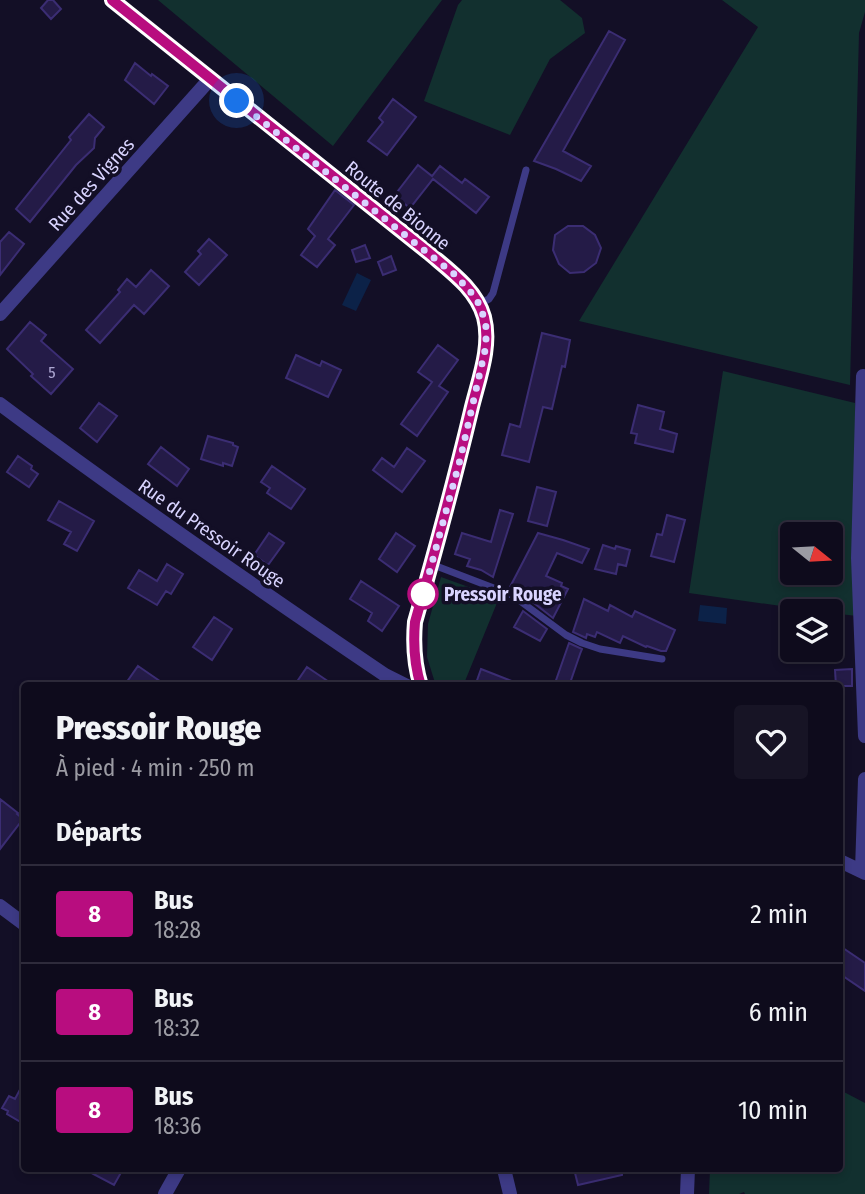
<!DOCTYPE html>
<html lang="fr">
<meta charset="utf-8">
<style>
body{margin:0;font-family:"Fira Sans Condensed",sans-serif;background:#171425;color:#f1f3f6;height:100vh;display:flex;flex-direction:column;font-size:26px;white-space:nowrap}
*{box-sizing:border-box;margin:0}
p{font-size:23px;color:#9b9ba3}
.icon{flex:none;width:38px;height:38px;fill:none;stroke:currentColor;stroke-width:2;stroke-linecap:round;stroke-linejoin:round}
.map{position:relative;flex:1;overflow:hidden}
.panel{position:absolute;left:21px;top:682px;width:822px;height:490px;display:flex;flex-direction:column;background:#0e0b1c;border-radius:7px;box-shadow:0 4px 10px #0003,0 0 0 2px #2e2b3b}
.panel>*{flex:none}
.badge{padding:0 14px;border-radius:5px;font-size:24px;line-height:46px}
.needle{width:46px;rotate:108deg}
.buttons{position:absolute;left:780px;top:522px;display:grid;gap:14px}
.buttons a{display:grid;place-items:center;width:63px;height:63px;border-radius:7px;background:#0e0b1c;box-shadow:0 4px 10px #0003,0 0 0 2px #2e2b3b;font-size:35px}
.you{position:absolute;width:35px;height:35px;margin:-18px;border:5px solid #fff;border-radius:50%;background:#1a73e8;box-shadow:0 0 0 10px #1a73e833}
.map>.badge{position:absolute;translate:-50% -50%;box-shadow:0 0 0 4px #fff}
h2{padding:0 35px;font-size:26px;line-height:63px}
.round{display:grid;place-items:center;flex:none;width:74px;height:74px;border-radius:7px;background:#171425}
.summary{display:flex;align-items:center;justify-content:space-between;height:119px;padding:0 35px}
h1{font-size:33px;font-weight:800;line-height:52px}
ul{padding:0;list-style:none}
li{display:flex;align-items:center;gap:21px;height:98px;padding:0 35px;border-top:2px solid #2e2b3b}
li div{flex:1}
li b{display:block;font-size:26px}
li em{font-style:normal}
li .badge{min-width:77px;font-weight:700;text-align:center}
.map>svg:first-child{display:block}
.green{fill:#12302f;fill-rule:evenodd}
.water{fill:#0c2248}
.building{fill:#241b47;stroke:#3b2d73;stroke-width:2}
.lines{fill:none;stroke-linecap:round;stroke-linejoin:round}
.lane{stroke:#3d3a85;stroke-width:7}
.street{stroke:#3d3a85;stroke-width:14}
.line-casing{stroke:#fff;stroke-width:16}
.line{stroke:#b80d7f;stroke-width:10}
.walk{stroke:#d9d4ff;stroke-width:7;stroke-dasharray:0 12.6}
.stop-dot{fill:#fff;stroke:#b80d7f;stroke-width:3.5}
.labels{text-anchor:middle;stroke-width:7;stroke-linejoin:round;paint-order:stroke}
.number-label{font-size:16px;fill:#aca6d1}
.street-label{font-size:19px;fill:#d9d4ff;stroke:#130f26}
.stop-label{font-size:19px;font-weight:bold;fill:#d9d4ff;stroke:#130f26;text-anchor:start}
</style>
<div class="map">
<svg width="865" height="1194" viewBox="0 0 865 1194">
<rect width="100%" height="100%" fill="#130f26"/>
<!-- green -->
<path class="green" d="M158,0h284l-109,146z
M462,0h98l22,18 3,15 -35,26 -40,76 -86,-34 34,-96z
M722,0h143v12l-6,21 -9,352 -271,-64 179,-294z
M723,371l132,32 2,213 -26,-3v-2h-15l-127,-18zM793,534h38v38h-38z
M441,577l58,21 -36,88h-27l-9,-29 1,-33z
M840,1083l4,9 21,11v91h-120l-1,-2 -5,2h-30l1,-25h130z"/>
<!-- water -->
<path class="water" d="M357,273l14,7 -15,31 -14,-6z
M700,605l27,3 -1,16 -28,-3z"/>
<!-- building -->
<path class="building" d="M48,0h5l8,9 -10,10 -10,-11z
M609,31l16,9 -62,111 28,15 -10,15 -25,-12 -22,-8z
M135,63l16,13 1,-2 16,12 -14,18 -29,-24z
M393,99l23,18 -29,38 -19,-14 15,-19 -4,-4z
M89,114l15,13 -9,11 -1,10 -18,17 -46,57 -14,-13 55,-69 -2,-3z
M418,165l14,11 8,-10 22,17 3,-4 24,18 -13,16 -43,-34 -23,29 -16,-12z
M335,190l19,15 -26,34 7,6 -18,22 -16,-12 14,-19 -7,-7z
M568,226h15l12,9 6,13 -5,15 -12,9 -14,1 -11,-9 -6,-14 2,-15z
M9,232l15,12 -24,31v-33z
M209,239l18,16 -28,30 -14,-13 16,-18 -3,-3z
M365,245l5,13 -14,4 -4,-12z
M391,256l5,14 -13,5 -5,-13z
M151,270l18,16 -25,28 -10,-9 -34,38 -14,-13 34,-38 -2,-2 9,-11 9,8z
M30,322l16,13 -5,6 32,28 -22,25 -20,-18 2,-2 -26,-25z
M542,333l28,7 -5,27 -3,-1 -10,43 -9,-2 -14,55 -27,-7 8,-31 10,3z
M438,345l20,15 -19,26 9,6 -31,44 -16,-12 31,-42 -14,-10z
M296,355l24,11 2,-5 19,9 -13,27 -42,-19z
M99,403l18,13 -20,26 -17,-14z
M638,405l26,7 -4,17 17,5 -4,18 -38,-9 2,-9 -6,-1z
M208,436l25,7v2l5,2 -6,19 -9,-3v3l-22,-7z
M161,447l28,22 -12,17 -29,-22z
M407,448l18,13 -23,31 -29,-22 9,-12 12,9z
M18,456l14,10 -1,3 7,5 -9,13 -22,-15z
M272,466l33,23 -14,20 -24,-16 3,-5 -9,-6z
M537,487l19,5 -9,34 -19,-5z
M59,501l35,20 -17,30 -13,-7 7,-12 -23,-12z
M500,510l13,4 -20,63 -12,-7 -14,-4 3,-7 -15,-5 7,-21 29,9z
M667,515l18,5 -11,42 -23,-6 6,-22 5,1z
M269,533l15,10 -16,22 -14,-10z
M396,533l19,13 -18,26 -18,-13z
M538,533l25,7 26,9 -7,14 -25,-10 -11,23 16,7 -1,3 7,3 -15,29 -23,-18v-1l-20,-12z
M603,545l12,4 1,-3 14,4 -4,16 -8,-2 -2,10 -21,-5z
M167,564l16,10 -12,20 -5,-3 -9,14 -29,-17 11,-18 18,11z
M361,581l38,25 -17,25 -14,-10 4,-8 -22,-14z
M584,599l24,12 2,-6 22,12 3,-6 40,19 -9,21h-5l-14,-5 -1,1 -23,-11 -3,7 -23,-11 -2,5 -8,-3 -1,4 -13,-6z
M523,611l24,18 -7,12 -26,-14z
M214,617l18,12 -20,31 -19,-13z
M569,643l13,6 -2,5 -11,32h-15z
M138,666l29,20h-43z
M307,667l28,19h-41z
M481,669l41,16v1h-47z
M852,669v17h-16l-1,-16z
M0,799l18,14 -1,1 6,5 -23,30z
M840,946l25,17v28l-25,-17z
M24,1082v42l-17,-10 1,-3 -6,-3 7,-12 6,3z
M84,1169h39l-9,16z
M574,1169h48v6l-44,10z"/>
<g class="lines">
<!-- lane -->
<path class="lane" d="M479,304l10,-5 4,-6 33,-123
M431,564l81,31 54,40 16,8 18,6 62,10"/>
<!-- street -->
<path class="street" d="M112,0l317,253c21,18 47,36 55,64 8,30 -6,64 -13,94 -17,71 -37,141 -56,211 -2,23 -1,42 6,64
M0,314l210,-235
M863,376l-5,182 7,178
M0,404c126,94 255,183 385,271l22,11
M840,861l25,12
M862,870l3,-91
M0,906l24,18
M504,1169l6,25
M165,1194l14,-25
M687,1194l1,-25"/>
</g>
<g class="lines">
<!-- line casing -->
<g class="line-casing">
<path id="line" d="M112,0l317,253c21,18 47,36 55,64 8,30 -6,64 -13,94 -17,71 -36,141 -56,211 -2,23 -1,42 6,64"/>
</g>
<!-- line -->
<use href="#line" class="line"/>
<!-- walk -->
<path class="walk" d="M237,101l217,173 16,17 9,13 4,11 3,12v19l-26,114 -39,143 2,-9"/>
</g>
<!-- markers -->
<circle class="stop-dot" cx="423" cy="594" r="14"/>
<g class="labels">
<!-- number labels -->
<g class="number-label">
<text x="52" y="378">5</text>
</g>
<!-- street labels -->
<g class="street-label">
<text transform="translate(91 184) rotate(-48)" y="7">Rue des Vignes</text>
<text transform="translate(398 205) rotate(39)" y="7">Route de Bionne</text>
<text transform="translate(212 533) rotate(35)" y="7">Rue du Pressoir Rouge</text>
</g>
<!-- stop labels -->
<g class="stop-label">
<text x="444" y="601">Pressoir Rouge</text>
</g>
</g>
</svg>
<div class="buttons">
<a><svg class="needle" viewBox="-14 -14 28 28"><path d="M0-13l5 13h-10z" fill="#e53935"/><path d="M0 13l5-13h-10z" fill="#9b9ba3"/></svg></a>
<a><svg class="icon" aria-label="layers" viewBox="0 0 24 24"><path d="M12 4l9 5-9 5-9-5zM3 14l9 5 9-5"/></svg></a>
</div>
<div class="you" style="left:237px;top:101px"></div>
<section class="panel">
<div class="summary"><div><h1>Pressoir Rouge</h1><p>À pied · 4 min · 250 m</p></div><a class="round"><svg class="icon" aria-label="heart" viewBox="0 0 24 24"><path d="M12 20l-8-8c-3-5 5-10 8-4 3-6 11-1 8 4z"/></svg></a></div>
<h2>Départs</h2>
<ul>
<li><span class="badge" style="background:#b80d7f;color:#fff">8</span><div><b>Bus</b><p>18:28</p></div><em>2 min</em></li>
<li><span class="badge" style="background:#b80d7f;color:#fff">8</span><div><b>Bus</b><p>18:32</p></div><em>6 min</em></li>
<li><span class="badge" style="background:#b80d7f;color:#fff">8</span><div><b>Bus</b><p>18:36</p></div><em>10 min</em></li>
</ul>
</section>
</div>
